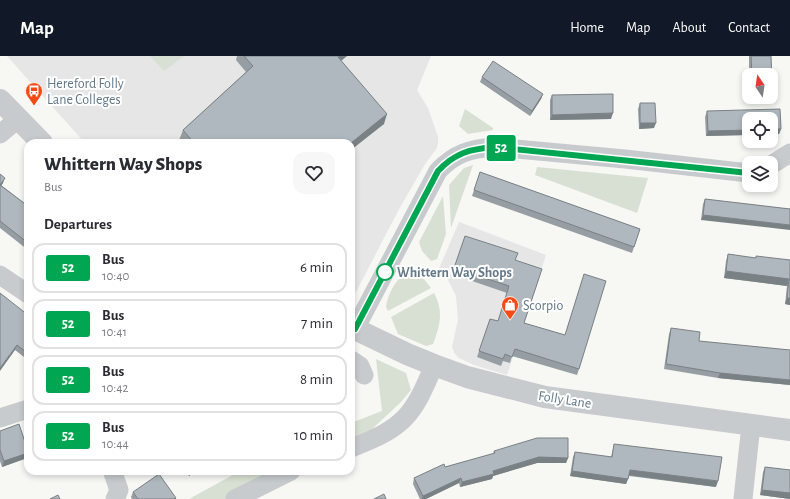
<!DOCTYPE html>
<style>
body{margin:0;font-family:"Alegreya Sans",sans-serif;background:#f7f7f7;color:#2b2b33;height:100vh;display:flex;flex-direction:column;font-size:15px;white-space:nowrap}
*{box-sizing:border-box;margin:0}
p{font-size:13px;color:#7c7c81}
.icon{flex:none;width:22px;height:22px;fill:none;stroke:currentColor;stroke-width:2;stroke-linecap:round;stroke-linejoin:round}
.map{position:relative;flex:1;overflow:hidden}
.details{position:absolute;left:24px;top:83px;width:331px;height:336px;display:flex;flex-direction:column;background:#fff;border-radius:12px;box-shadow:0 2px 6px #0003}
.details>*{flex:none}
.badge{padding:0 8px;border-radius:3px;font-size:14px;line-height:26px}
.needle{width:26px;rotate:347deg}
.controls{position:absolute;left:742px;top:12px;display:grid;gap:8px}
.controls a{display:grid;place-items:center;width:36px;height:36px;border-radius:8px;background:#fff;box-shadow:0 2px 6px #0003;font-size:20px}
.map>.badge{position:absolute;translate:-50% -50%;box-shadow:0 0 0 2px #fff}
h2{padding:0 20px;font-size:15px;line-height:36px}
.round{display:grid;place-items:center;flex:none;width:42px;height:42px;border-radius:12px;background:#f7f7f7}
.headline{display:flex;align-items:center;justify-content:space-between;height:68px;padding:0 20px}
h1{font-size:19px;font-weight:800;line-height:30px}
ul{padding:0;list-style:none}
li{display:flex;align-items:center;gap:12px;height:50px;margin:0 8px 6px;padding:0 12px;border:2px solid #e1e1e2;border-radius:12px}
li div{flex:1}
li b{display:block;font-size:15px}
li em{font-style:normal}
li .badge{min-width:44px;font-weight:700;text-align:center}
header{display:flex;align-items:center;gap:24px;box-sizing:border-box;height:56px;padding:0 20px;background:#111827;color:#fff}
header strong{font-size:19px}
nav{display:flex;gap:22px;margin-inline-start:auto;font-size:14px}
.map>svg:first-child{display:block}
.built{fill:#e5e6e5}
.green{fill:#d8e0d4}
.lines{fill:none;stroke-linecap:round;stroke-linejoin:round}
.minor{stroke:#c7cbce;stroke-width:19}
.tertiary{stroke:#c7cbce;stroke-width:22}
.wall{fill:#969ea3}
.shaded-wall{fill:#7a8185}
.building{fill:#afb8be;stroke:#7a8185}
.line-casing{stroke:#fff;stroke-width:9}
.line{stroke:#00a651;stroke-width:6}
.stop-dot{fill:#fff;stroke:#00a651;stroke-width:2}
.labels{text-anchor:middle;stroke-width:4;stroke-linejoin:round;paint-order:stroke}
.poi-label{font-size:14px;fill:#637888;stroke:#fff;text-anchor:start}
.stop-label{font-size:14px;font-weight:bold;fill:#637888;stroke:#fff;text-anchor:start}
.street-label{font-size:14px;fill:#637888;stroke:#fff}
</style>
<header>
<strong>Map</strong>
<nav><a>Home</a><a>Map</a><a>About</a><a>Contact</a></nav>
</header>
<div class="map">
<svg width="790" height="443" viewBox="0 0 790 443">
<rect width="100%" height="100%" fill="#f7f7f4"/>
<!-- built -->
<path class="built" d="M7,0h424l-14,34 11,18 10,29v5l-1,6 -12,16 -27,47 -42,81h-5v-149h-266z
M459,166l87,33 -39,120 -33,-10 -15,-7 -4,-4 -3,-7 6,-27 -2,-24 -8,-16 -10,-9z"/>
<!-- green -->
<path class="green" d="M150,0h34l-20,15z
M465,53l28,19v2l-25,4 -9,-8z
M473,109l-22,63 -2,-43 15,-17z
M537,111l111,11 -11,35 -102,-38z
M443,140l3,38 -9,25 -6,2 -9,-10 -3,-9z
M415,215l4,2 12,15 -43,23 -2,-4c2,-14 13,-36 29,-36z
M434,237c10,18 6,33 -1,51l-7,2 -28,-12 -7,-17z
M376,303l30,14 5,17 -10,12 -30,28 -20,8v-15l31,-12z
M240,415h37l-52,28h-36z"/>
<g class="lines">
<!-- minor -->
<path class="minor" d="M0,78l18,-15
M771,109l19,-12
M0,219l28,19
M355,273l83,-158c17,-18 32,-22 56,-24l131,12 124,14
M351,304l9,6 4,9
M0,362l28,-9
M351,392c53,-20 62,-32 83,-83
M113,417l6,17 -4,9
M235,443l56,-28
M743,443l8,-74"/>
<!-- tertiary -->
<path class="tertiary" d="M0,44l42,43
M351,271l56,27 27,11 33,12 78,20 245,33"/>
</g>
<!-- wall -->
<path class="wall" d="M237,0h110l-6,5 43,63 -33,19h-169l-3,-3 4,-10 63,-58 -10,-12z
M749,0h22l1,26 -1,1v-8h-22z
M482,21l61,17 -2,5 -11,17 -50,-34z
M552,39l59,24 -61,1v-20z
M640,47l14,25 -15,1 -1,-20z
M707,55l74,18 -2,5 -73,2 -1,-19z
M480,116l160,57 -8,24 -160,-57z
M0,118l3,9 -2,2 27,21v44l-28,-22z
M705,143l85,10 -89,11 2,-16z
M465,180l50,24 9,63 41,12 19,-61 -5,95 -2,6 -65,-19 -2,7 -7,-2 -2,5 -24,-9 13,-38 8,2 9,-28 -55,-19z
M728,198l27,4 35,2v45l-5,-1 2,-18 -63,-8 2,-17z
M0,237l28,59 -4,5 -9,-7z
M671,272l28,13 91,9v35l-72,-7 -54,-9 5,-35z
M0,375l27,27 -25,9 -2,-6z
M614,388l102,43 -87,-11 -3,8 -56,-8 3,-19 2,-5 36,5 2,-8z
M494,395l74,7 -2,5h-29l-44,13 -1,3 -32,8 -1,-4 -33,16h-6l-7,-15 1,-6 31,-11 48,-13z
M765,411l25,3v29l-30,-4 3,-23z
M185,415h10l-6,5z
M133,436l43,6v1h-44l-1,-2z"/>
<!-- shaded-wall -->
<path class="shaded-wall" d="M339,0h8l-13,10 4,-9z
M543,38l-2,5 -11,17 2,-5z
M613,57l-2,6 -61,1 2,-5z
M387,58l-3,10 -33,26v-7z
M640,67h16l-2,5 -15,1z
M771,73h10l-2,5h-8z
M749,74v5l-43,1 2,-5z
M5,122l-2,5 -3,5v-3z
M703,159l87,10v5l-89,-10z
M726,215l63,8 -2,7 -63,-8z
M787,242h3v7l-5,-1z
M17,289l-2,5 -15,21v-3z
M28,293v3l-4,5 2,-5z
M720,317l70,7v5l-72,-7z
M28,397l-1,5 -25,9 2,-6z
M539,401l29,1 -2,5h-29l-44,13 -1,3 -32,8 2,-5 31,-11z
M630,414l88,11 -2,6 -88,-12z
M191,415h4l-6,5z
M572,415l56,8 -2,5 -56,-8z
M461,422l-2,5 -33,16h-4l1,-3z
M762,434l28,3v6l-30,-4z"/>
<!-- building -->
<path class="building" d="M244,0h95l-1,1 49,57 -36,29h-157l-11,-13 70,-64z
M751,0h20l1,26h-1v-7h-19z
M493,5l50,33 -11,17 -50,-34z
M613,38v19l-61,2v-20z
M640,47h15l1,20h-16z
M780,53l1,20h-10v-10h-22v11l-41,1 -1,-20z
M480,116l160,57 -6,18 -160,-57z
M0,118l5,4 -5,7 28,21v37l-28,-22z
M705,143l85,10v16l-87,-10z
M465,180l53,17 -3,7 27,9 -18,54 41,12 19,-61 22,7 -27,88 -64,-20 -3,8 -7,-3 -2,5 -24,-8 11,-32 8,2 11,-35 -55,-18z
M728,198l28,4v-2l34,4v38h-3l2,-19 -63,-8z
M0,237l28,22v34l-2,3 -9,-7 -17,23z
M671,272l29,4 -1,9 91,9v30l-70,-7 -54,-9z
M19,368l9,27v2l-24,8 -4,-11v-19z
M537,382h31v20l-29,-1 -46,14 1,3 -32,8 -1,-4 -38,18 -9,-18 30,-14 1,3 50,-14 -1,-2z
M614,388l108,13 -4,24 -88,-11 -2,9 -56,-8 3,-19 37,5z
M765,411l25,3v23l-28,-3z
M159,418l17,24 -2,1h-36l-5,-7z
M384,438l2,5h-12z
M58,439l2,4h-10z"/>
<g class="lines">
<!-- line casing -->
<g class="line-casing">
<path id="line" d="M355,273l83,-158c17,-18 32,-22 56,-24l255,26"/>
</g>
<!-- line -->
<use href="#line" class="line"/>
</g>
<!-- icons -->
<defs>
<g id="bus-pin" transform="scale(0.9)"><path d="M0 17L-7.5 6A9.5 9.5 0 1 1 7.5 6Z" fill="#f54916" stroke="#fff"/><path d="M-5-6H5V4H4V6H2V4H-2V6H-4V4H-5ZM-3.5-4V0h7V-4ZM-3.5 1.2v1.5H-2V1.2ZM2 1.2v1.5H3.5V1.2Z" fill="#fff"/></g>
<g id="shop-pin" transform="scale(0.9)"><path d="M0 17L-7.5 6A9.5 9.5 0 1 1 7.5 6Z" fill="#f54916" stroke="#fff"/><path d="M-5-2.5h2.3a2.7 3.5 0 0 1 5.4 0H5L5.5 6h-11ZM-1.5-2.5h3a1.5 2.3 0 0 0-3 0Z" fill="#fff"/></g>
</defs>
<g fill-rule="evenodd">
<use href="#bus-pin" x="34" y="35"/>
<use href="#shop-pin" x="510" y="249"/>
</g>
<!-- markers -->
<circle class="stop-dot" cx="385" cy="216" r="8"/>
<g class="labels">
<!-- poi labels -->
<g class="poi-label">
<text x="47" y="32">Hereford Folly<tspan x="47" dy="16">Lane Colleges</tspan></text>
<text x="523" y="254">Scorpio</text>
</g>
<!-- stop labels -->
<g class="stop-label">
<text x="397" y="221">Whittern Way Shops</text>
</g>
<!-- street labels -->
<g class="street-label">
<text transform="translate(565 343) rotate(9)" y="5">Folly Lane</text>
</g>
</g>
</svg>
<div class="controls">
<a><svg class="needle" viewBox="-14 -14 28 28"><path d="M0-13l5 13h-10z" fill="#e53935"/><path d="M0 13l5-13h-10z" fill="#7c7c81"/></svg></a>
<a><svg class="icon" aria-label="locate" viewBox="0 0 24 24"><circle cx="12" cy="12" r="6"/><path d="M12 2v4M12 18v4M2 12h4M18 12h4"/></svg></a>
<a><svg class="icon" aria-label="layers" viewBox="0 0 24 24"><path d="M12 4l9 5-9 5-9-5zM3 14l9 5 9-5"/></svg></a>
</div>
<b class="badge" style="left:501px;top:92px;background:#00a651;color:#fff">52</b>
<section class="details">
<div class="headline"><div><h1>Whittern Way Shops</h1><p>Bus</p></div><a class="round"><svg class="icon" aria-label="heart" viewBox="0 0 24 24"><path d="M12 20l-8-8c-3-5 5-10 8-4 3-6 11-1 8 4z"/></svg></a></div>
<h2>Departures</h2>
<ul>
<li><span class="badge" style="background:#00a651;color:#fff">52</span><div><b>Bus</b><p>10:40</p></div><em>6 min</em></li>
<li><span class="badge" style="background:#00a651;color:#fff">52</span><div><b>Bus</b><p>10:41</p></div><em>7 min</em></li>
<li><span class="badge" style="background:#00a651;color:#fff">52</span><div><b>Bus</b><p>10:42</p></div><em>8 min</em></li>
<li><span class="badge" style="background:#00a651;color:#fff">52</span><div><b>Bus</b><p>10:44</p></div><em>10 min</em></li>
</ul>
</section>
</div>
